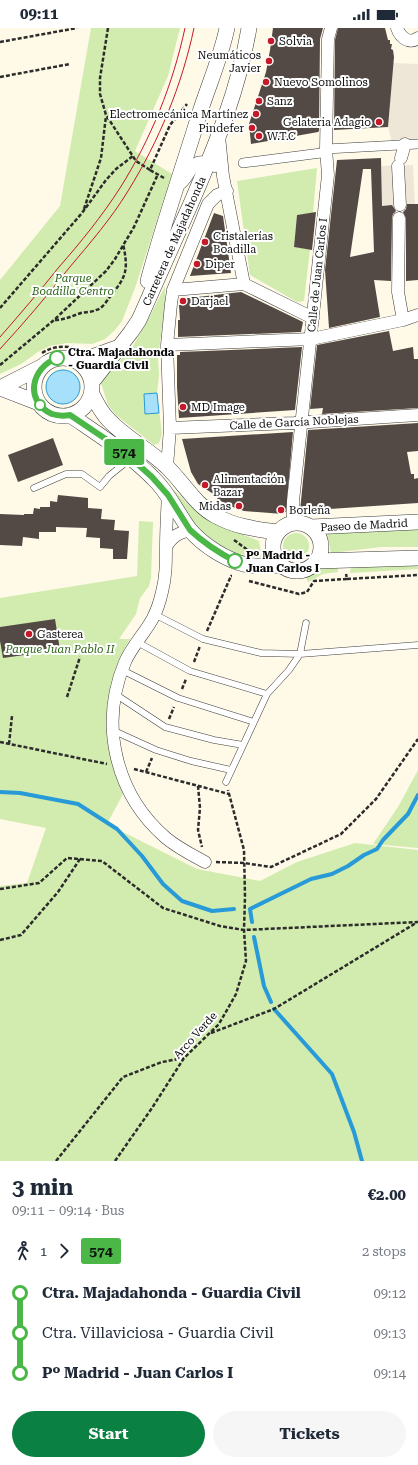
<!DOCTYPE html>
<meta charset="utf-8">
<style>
body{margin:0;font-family:"Roboto Serif",serif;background:#f6f6f7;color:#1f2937;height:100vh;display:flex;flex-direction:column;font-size:15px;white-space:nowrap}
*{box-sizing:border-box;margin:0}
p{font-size:13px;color:#747a83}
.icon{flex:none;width:22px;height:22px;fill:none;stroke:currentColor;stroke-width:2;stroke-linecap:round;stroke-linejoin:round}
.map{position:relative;height:1133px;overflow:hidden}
.drawer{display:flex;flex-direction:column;background:#fff;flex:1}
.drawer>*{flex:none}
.badge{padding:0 8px;border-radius:3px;font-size:14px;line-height:26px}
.map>.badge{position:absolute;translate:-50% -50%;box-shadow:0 0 0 2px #fff}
.legs{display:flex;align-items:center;gap:6px;height:44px;padding:0 12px;font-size:13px}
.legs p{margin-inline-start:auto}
.headline{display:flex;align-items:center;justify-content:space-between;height:68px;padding:0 12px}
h1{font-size:22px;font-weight:700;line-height:30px}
.button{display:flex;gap:8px;margin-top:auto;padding:8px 12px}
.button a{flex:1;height:46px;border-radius:24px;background:#0b8043;color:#fff;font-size:16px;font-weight:700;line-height:46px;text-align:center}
.button a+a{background:#f6f6f7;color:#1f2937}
ul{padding:0 12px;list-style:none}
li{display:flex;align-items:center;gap:14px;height:40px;font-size:15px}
li i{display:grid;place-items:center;width:6px;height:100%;margin:0 5px;background:currentColor}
li i::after{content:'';width:10px;height:10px;margin:-5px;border:3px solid;border-radius:50%;background:#fff}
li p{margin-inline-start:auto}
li:first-child i{background:linear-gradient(#0000 50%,currentColor 0)}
li:last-child i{background:linear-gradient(currentColor 50%,#0000 0)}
.status{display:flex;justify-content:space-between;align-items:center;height:28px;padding:0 20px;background:#fff;direction:ltr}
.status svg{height:11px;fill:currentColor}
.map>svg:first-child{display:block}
.green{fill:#d1ecae}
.plaza{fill:#eee7d7}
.water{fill:#a7e0fb;stroke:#289ad7}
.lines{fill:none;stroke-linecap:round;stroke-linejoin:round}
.stream{stroke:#289ad7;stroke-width:4}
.building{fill:#534a45;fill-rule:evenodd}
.service-casing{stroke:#3d3d3d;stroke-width:7}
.pedestrian-casing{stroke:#3d3d3d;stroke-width:10}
.minor-casing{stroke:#3d3d3d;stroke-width:13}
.tertiary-casing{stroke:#3d3d3d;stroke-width:16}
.path{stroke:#2c2c2c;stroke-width:2.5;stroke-dasharray:4 2;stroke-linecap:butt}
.service{stroke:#fff;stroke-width:6}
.pedestrian{stroke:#fff;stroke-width:9}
.minor{stroke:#fff;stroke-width:12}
.tertiary{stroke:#fff;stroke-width:15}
.tram{stroke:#c31929;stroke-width:1}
.line-1-casing{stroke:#fff;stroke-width:9}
.line-1{stroke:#4ab747;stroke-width:6}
.poi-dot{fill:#c31929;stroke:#fff;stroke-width:1.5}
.stop-1-dot{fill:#fff;stroke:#4ab747;stroke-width:2}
.labels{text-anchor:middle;stroke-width:4;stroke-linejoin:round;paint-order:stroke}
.poi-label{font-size:11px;fill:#0a0a0a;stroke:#fff;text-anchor:start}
.street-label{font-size:11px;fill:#0a0a0a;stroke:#fff}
.park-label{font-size:11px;font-style:italic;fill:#2b6517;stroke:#fff}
.stop-label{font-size:11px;font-weight:bold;fill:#0a0a0a;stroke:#fff;text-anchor:start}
</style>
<div class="status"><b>09:11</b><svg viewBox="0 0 49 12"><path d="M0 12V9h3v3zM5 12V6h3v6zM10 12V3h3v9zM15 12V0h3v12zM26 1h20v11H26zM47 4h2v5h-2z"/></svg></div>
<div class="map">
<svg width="418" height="1133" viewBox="0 0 418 1133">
<rect width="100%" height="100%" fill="#fff9e7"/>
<!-- green -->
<path class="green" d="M91,0h89l-12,48 -33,75 37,23 -37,114 -13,33 -7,9 -10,9 -13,5 -25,-1 -17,3 -12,6 -17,12 -21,10v-94l60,-74z
M317,140l-4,45 -16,2 -3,32 16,2 -6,52 -7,1 -47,-27 -13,-94z
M165,258v18l-7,54 1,17 -2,18 5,41 -3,9 -5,2 -38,-30 -8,-10 -7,-22 3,-5 29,-32 18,-32z
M173,461l17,17 23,17 46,18 3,17c-7,-2 -14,-3 -22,-4 -32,-9 -54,-35 -67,-65z
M139,493l14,1 -2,56 -2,8 -9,12 -4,16 -17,25h11c-21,33 -29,80 -19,119 2,12 8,23 13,34l-17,32 90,45 63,12 37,-19 58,-19 63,7v311h-418v-275l27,-3 19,-55 -46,-9v-221l137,-22z
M418,500v19h-37l-50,6 -4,-20z
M283 518a13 13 0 1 1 26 0a13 13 0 1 1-26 0Z
M418,533v8l-68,4 1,-9z
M338,537v7l-15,2 -15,8 -3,-7 11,-6z
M418,742v78l-45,-4 25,-37z"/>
<!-- plaza -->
<path class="plaza" d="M393,35l25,1v80l-25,2 -5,-19z
M413,137l2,39 -33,2v-40z"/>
<!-- water -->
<path class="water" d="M46 359a17 17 0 1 1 34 0a17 17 0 1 1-34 0Z
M157,365l2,20 -14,1 -1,-20z"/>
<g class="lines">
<!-- stream -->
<path class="stream" d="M0,764l20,1 58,11 39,25 25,27 21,28 19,17 30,10 22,-2
M252,894l-2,-13 61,-30 21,-5 16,-8 16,-11 13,-6 6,-9 25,-26 10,-19
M254,909l10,49 7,16
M274,981l58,65 22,58 8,29"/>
</g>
<!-- building -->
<path class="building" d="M273,0h50l-3,11 -1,92 -1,1 -67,12 -2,-20 17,-52 4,-22z
M338,0h47l3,12h2v4h2l-1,5 2,1 1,7 -6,70 -54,3 1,-90z
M381,130l1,48 10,-1 4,6 -3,3 -1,4 -1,63 -17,-1 6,37 -51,11 -4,-58 12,-110zM363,141h8l3,83 -24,5z
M407,176h11v76l-12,1v-63l-3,-6 3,-3z
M316,184l-4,38 -18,-3 3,-32z
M214,185l9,3 8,57 -41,3z
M241,264l62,30 -2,10 -123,5v-17h2l-1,-15h2l-1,-6z
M389,303l4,20 20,-4 1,12h4v49l-96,6 1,-6 -13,1 7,-64z
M302,319l-7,63 -116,8 -2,-31v-32h3v-3z
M418,395v28l-11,1 4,22h3v5l4,-1v25l-118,8 8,-81z
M293,404l-7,80h-3v2l-39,-3 -14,-5 -13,-7 1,-2 -20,-13 -7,-12 -9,-33z
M53,410l10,27 -45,17 -10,-27z
M58,467l30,3v10l14,1 -1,10 14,1 -1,10 15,1 -2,28h-14v-10l-13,-1v-10l-14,-1 1,-9 -31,-1v5h-17v7l-16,-2 -1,9 -22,-1v-31l24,1v-1h9l1,-6 6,1v-2h10v-6l7,1z
M55,591l5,31 -57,8 -3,-17v-14z"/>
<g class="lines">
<!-- service casing -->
<g class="service-casing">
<path id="service" d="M34,460l32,-14h16l18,13 9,-11 21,-17
M154,586l49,25 58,14 39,1 118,-9
M137,614l53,29 77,23
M122,642l56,28 76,24
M115,666l50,33 49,13 29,5
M112,702l44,20 35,11 40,9
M226,754l41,-88 22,-24 11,-16 6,-31"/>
</g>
<!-- pedestrian casing -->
<g class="pedestrian-casing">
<path id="pedestrian" d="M243,135l78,-10 5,-4 92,-5"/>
</g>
<!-- minor casing -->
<g class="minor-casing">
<path id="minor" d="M397,0c3,9 12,17 21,10
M219,108l4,40 21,108
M401,130l4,-14
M398,138l2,39
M181,155c13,-13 10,-28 34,-17
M399,190l-1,74 5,28
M173,262l71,-6 69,34
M167,317l144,-6 92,-19 15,-5
M170,400l124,-5 124,-8
M167,439l3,-39 -3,-83 4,-41 2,-14 35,-86 9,-9 10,-4
M168,467c-1,18 -2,35 -2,52 0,16 0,30 -4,45 -2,9 -5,18 -9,26 -8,15 -21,28 -28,44 -26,62 -10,132 41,176 12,10 26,17 39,24
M293,494v-21l35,-326 -2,-26 2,-110 3,-11
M166,519c6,-11 13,-14 24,-17"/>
</g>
<!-- tertiary casing -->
<g class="tertiary-casing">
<path id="tertiary" d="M148,253c15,-57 35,-113 52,-169 9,-28 21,-55 27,-84
M34 359a29 29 0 1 1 58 0a29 29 0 1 1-58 0Z
M78,334l41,-15
M92,354l39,-50 8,-12c18,-40 35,-79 53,-119 24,-56 47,-113 57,-173
M0,360l41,-21
M0,360l39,15
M92,366c4,8 8,16 14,23 17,20 43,32 61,50 17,16 28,38 49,49 20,11 40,13 61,16
M70,387c29,20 58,38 83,63 16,15 24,35 37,52 14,16 36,30 57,35 11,2 23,1 34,0
M273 519a24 24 0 1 1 48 0a24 24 0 1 1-48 0Z
M311,499l107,-5
M317,533l101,-3"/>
</g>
<!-- path -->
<path class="path" d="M108,0l-8,50v16l6,21 30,46 14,9
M0,14l77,-14
M0,49l70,-13
M164,150l-14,-8 20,-45 17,-21
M84,181l17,-51 5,-42
M0,280l82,-95 24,-33 10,-11 17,-13
M55,292c9,0 17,-4 26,-7 5,-1 11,-1 15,-3 6,-1 10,-8 13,-12 17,-21 20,-27 14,-54
M42,325c11,-7 21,-7 34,-5
M0,337l54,-45 52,-49 9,-12 19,-32 24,-53
M234,512l15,11
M347,551l71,-4
M249,553l50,13 8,-2 7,-11 33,-2 -1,-5
M207,603l24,-55h1
M194,634l6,-16
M182,661l4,-10
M67,669l13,-40
M169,691l5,-12
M0,714l107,22
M9,716l3,-28
M134,741l95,25
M146,744l6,-14
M198,758l2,22 -2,22 4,17
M216,834l28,1 27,4 70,-33 35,-35 42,-60
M0,861l39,-6 28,-25 35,3 61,47 57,18 24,4 174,-8
M0,912l21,-5 37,-43 22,-33
M211,1005l63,-24 142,-86
M56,1133l67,-84 39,-15 22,-4
M115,1133l37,-53 32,-50 35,-34 17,-30 10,-33 -2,-31 1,-33 -1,-47 -16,-60"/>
<!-- service -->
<use href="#service" class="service"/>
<!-- pedestrian -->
<use href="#pedestrian" class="pedestrian"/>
<!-- minor -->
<use href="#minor" class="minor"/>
<!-- tertiary -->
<use href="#tertiary" class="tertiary"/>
<!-- tram -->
<path class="tram" d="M0,309c20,-23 40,-46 59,-70 22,-25 43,-51 61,-79 31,-49 53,-104 65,-160
M0,321c24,-26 47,-53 69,-81 21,-25 42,-49 59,-77 31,-50 54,-106 66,-163"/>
</g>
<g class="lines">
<!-- line-1 casing -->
<g class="line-1-casing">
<path id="line-1" d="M57,330c-26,10 -33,43 -5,56 6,2 12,2 18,1l52,35 30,27 16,18 22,35c15,14 27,22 45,31"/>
</g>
<!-- line-1 -->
<use href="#line-1" class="line-1"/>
</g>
<!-- markers -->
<g class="poi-dot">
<circle cx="271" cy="13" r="4"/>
<circle cx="269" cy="33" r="4"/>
<circle cx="266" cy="54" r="4"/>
<circle cx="259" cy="73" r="4"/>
<circle cx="256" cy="86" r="4"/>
<circle cx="379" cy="94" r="4"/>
<circle cx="252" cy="100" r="4"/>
<circle cx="259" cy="108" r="4"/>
<circle cx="205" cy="214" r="4"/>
<circle cx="197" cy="236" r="4"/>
<circle cx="183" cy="273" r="4"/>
<circle cx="183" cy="379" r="4"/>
<circle cx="205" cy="457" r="4"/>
<circle cx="239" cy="478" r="4"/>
<circle cx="281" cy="482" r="4"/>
<circle cx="29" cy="606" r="4"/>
</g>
<g class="stop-1-dot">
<circle cx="57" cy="330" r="7"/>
<circle cx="40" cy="377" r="5"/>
<circle cx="235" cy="533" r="7"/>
</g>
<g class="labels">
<!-- poi labels -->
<g class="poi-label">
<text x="279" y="17">Solvia</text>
<text x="261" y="31" text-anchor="end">Neumáticos<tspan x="261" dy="13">Javier</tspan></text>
<text x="274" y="58">Nuevo Somolinos</text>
<text x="267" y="77">Sanz</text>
<text x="248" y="90" text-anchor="end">Electromecánica Martínez</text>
<text x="371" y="98" text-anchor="end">Gelateria Adagio</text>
<text x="244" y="104" text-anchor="end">Pindefer</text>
<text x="267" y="112">W.T.C</text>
<text x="213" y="212">Cristalerías<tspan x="213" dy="13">Boadilla</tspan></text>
<text x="205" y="240">Diper</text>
<text x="191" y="277">Darjael</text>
<text x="191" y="383">MD Image</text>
<text x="213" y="455">Alimentación<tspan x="213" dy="13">Bazar</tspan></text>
<text x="231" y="482" text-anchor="end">Midas</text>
<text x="289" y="486">Borleña</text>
<text x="37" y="610">Gasterea</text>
</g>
<!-- street labels -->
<g class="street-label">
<text transform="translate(174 213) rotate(-66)" y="4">Carretera de Majadahonda</text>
<text transform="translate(317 247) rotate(-84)" y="4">Calle de Juan Carlos I</text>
<text transform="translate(294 394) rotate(-3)" y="4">Calle de García Noblejas</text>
<text transform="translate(364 497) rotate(-3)" y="4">Paseo de Madrid</text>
<text transform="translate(195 1007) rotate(-48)" y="4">Arco Verde</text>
</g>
<!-- park labels -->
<g class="park-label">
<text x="73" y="254">Parque<tspan x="73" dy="13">Boadilla Centro</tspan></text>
<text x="60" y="625">Parque Juan Pablo II</text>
</g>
<!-- stop labels -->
<g class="stop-label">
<text x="68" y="328">Ctra. Majadahonda<tspan x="68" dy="13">- Guardia Civil</tspan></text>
<text x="246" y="531">Pº Madrid -<tspan x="246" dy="13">Juan Carlos I</tspan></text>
</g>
</g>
</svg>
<b class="badge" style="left:124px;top:424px;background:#4ab747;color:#111">574</b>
</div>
<section class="drawer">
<div class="headline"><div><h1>3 min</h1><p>09:11 – 09:14 · Bus</p></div><b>€2.00</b></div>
<div class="legs"><svg class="icon" aria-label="walk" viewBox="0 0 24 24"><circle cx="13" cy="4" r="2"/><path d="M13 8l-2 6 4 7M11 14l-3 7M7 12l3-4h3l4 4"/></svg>1<svg class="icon" aria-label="forward" viewBox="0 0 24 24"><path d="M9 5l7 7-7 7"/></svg><b class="badge" style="background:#4ab747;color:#111">574</b><p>2 stops</p></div>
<ul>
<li><i style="color:#4ab747"></i><b>Ctra. Majadahonda - Guardia Civil</b><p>09:12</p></li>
<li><i style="color:#4ab747"></i><span>Ctra. Villaviciosa - Guardia Civil</span><p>09:13</p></li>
<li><i style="color:#4ab747"></i><b>Pº Madrid - Juan Carlos I</b><p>09:14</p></li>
</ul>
<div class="button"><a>Start</a><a>Tickets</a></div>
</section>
